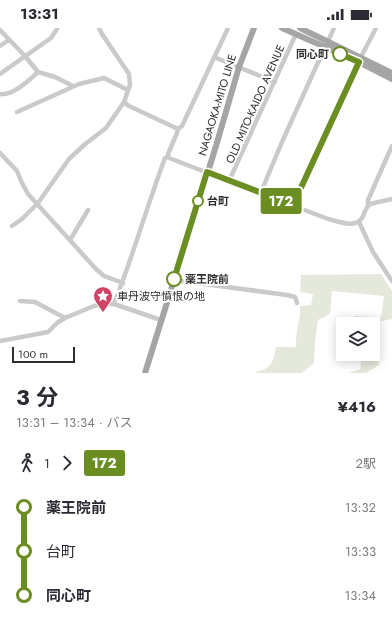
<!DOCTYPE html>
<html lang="ja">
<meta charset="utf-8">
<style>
body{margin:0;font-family:Jost,"Noto Sans JP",sans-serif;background:#f7f7f7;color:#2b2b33;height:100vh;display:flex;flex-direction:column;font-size:15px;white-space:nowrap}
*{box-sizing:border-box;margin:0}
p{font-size:13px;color:#7c7c81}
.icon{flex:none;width:22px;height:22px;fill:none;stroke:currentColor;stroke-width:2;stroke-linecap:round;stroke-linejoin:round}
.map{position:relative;height:345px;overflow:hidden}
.sheet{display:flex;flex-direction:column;background:#fff;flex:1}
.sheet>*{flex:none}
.badge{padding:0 8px;border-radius:3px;font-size:14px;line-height:26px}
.controls{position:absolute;left:336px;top:289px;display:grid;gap:8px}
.controls a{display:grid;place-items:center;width:44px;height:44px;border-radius:0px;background:#fff;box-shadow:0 2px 10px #0003;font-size:20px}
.scale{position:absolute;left:12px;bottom:10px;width:63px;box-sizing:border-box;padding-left:4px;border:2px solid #2d2d2d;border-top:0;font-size:11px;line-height:14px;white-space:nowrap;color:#2d2d2d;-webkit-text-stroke:3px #fff;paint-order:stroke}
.map>.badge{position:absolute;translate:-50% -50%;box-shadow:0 0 0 2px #fff}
.legs{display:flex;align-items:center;gap:6px;height:44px;padding:0 16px;font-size:13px}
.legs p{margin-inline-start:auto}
.head{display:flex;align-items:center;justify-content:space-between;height:68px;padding:0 16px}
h1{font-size:22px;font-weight:700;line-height:30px}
ul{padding:0 16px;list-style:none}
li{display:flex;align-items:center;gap:14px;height:44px;font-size:15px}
li i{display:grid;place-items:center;width:6px;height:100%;margin:0 5px;background:currentColor}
li i::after{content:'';width:10px;height:10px;margin:-5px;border:3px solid;border-radius:50%;background:#fff}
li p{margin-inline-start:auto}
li:first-child i{background:linear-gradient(#0000 50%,currentColor 0)}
li:last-child i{background:linear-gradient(currentColor 50%,#0000 0)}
.status{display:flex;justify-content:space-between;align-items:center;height:28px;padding:0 20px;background:#fff;direction:ltr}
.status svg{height:11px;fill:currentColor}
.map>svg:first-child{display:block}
.green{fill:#e5e9dc}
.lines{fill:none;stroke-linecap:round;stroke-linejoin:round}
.minor{stroke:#cacaca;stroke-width:4.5}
.major{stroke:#a5a5a5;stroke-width:6}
.line-1-casing{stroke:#fff;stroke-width:9}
.line-1{stroke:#6b8e23;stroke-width:6}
.stop-1-dot{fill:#fff;stroke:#6b8e23;stroke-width:2}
.labels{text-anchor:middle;stroke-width:4;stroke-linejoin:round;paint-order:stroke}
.stop-label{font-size:11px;font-weight:bold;fill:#2d2d2d;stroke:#fff;text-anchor:start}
.street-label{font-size:11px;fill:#2d2d2d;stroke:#fff}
.poi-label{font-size:11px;fill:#2d2d2d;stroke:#fff;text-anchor:start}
</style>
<div class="status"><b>13:31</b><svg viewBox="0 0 49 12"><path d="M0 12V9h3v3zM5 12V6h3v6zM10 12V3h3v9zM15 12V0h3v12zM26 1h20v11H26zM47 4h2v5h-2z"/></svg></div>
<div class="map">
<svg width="392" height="345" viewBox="0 0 392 345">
<rect width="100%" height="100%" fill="#fff"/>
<!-- green -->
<path class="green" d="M381,246l11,17v28l-14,3 -4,20 1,4 5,1 -1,18 -13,8h-18l12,-4 2,-15h11v-30h-19v-8l27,1 3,-21 -52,-5 -2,23 -12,6 -3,22 -1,21 -12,10h-49c18,-5 19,-7 23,-26h20c-1,-15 5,-27 4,-41l11,-1 2,-11 -13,-2 1,-17z"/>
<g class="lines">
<!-- minor -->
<path class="minor" d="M99,0l3,6 27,40 1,11 -6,17 5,4 49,23 -1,4 -9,21 1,4 159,61c10,2 27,10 34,-1 3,-5 3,-10 8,-14l22,-5
M0,2l25,26 13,16 17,5 18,9
M328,13l6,-13
M0,18l9,-6
M214,29l61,25
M361,29l15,-29
M0,46l51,-36 6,-9
M0,66c13,2 29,-14 38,-22
M17,84l62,-28 25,-6 24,12
M178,101l4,-3 46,-98
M0,125l17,18 5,12 6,11 68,75 8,7 19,7
M229,153l67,-147
M261,164l21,-50 43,-95
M293,177l66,-143
M368,178v-6l24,-54
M359,194l14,30 19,29
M12,198l10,-7 16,-16 31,-44 15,-14 22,-17 18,-26
M70,212l18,-30
M174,252l113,15 8,2 2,6
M20,273l15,1 30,16
M114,276c19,-48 33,-98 51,-146l3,-2
M0,313l48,-9 9,-9 8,-5 29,-12 10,-2h10l47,16"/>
<!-- major -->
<path class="major" d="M282,0l77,34 33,17
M300,0l92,45
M145,345l71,-227 23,-79 15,-39"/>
</g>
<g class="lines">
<!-- line-1 casing -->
<g class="line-1-casing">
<path id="line-1" d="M174,251l33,-107 86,33 66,-143 -19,-8"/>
</g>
<!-- line-1 -->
<use href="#line-1" class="line-1"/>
</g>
<!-- icons -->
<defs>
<g id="sight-pin" transform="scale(1)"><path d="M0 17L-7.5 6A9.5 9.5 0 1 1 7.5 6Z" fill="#cf4365" stroke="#fff"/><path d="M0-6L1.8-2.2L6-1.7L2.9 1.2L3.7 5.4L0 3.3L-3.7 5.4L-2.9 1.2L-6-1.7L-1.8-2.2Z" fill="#fff"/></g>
</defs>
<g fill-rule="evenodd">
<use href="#sight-pin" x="103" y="268"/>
</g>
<!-- markers -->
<g class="stop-1-dot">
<circle cx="340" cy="26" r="7"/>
<circle cx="198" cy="173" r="5"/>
<circle cx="174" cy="251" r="7"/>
</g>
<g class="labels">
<!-- stop labels -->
<g class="stop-label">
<text x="329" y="30" text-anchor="end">同心町</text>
<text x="207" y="177">台町</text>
<text x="185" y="255">薬王院前</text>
</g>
<!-- street labels -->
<g class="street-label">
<text transform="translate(255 76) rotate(-66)" y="4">OLD MITO-KAIDO AVENUE</text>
<text transform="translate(217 77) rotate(-73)" y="4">NAGAOKA-MITO LINE</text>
</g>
<!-- poi labels -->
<g class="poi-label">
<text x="117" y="272">車丹波守憤恨の地</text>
</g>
</g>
</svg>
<div class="controls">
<a><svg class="icon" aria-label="layers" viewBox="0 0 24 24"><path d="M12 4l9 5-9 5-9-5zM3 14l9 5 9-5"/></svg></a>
</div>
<div class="scale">100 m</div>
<b class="badge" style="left:281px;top:173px;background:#6b8e23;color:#fff">172</b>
</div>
<section class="sheet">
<div class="head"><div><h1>3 分</h1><p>13:31 – 13:34 · バス</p></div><b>¥416</b></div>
<div class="legs"><svg class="icon" aria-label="walk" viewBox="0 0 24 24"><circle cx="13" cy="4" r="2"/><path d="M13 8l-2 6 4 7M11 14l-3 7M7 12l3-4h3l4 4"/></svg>1<svg class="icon" aria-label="forward" viewBox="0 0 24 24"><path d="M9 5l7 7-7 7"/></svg><b class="badge" style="background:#6b8e23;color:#fff">172</b><p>2駅</p></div>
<ul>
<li><i style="color:#6b8e23"></i><b>薬王院前</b><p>13:32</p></li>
<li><i style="color:#6b8e23"></i><span>台町</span><p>13:33</p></li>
<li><i style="color:#6b8e23"></i><b>同心町</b><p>13:34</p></li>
</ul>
</section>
